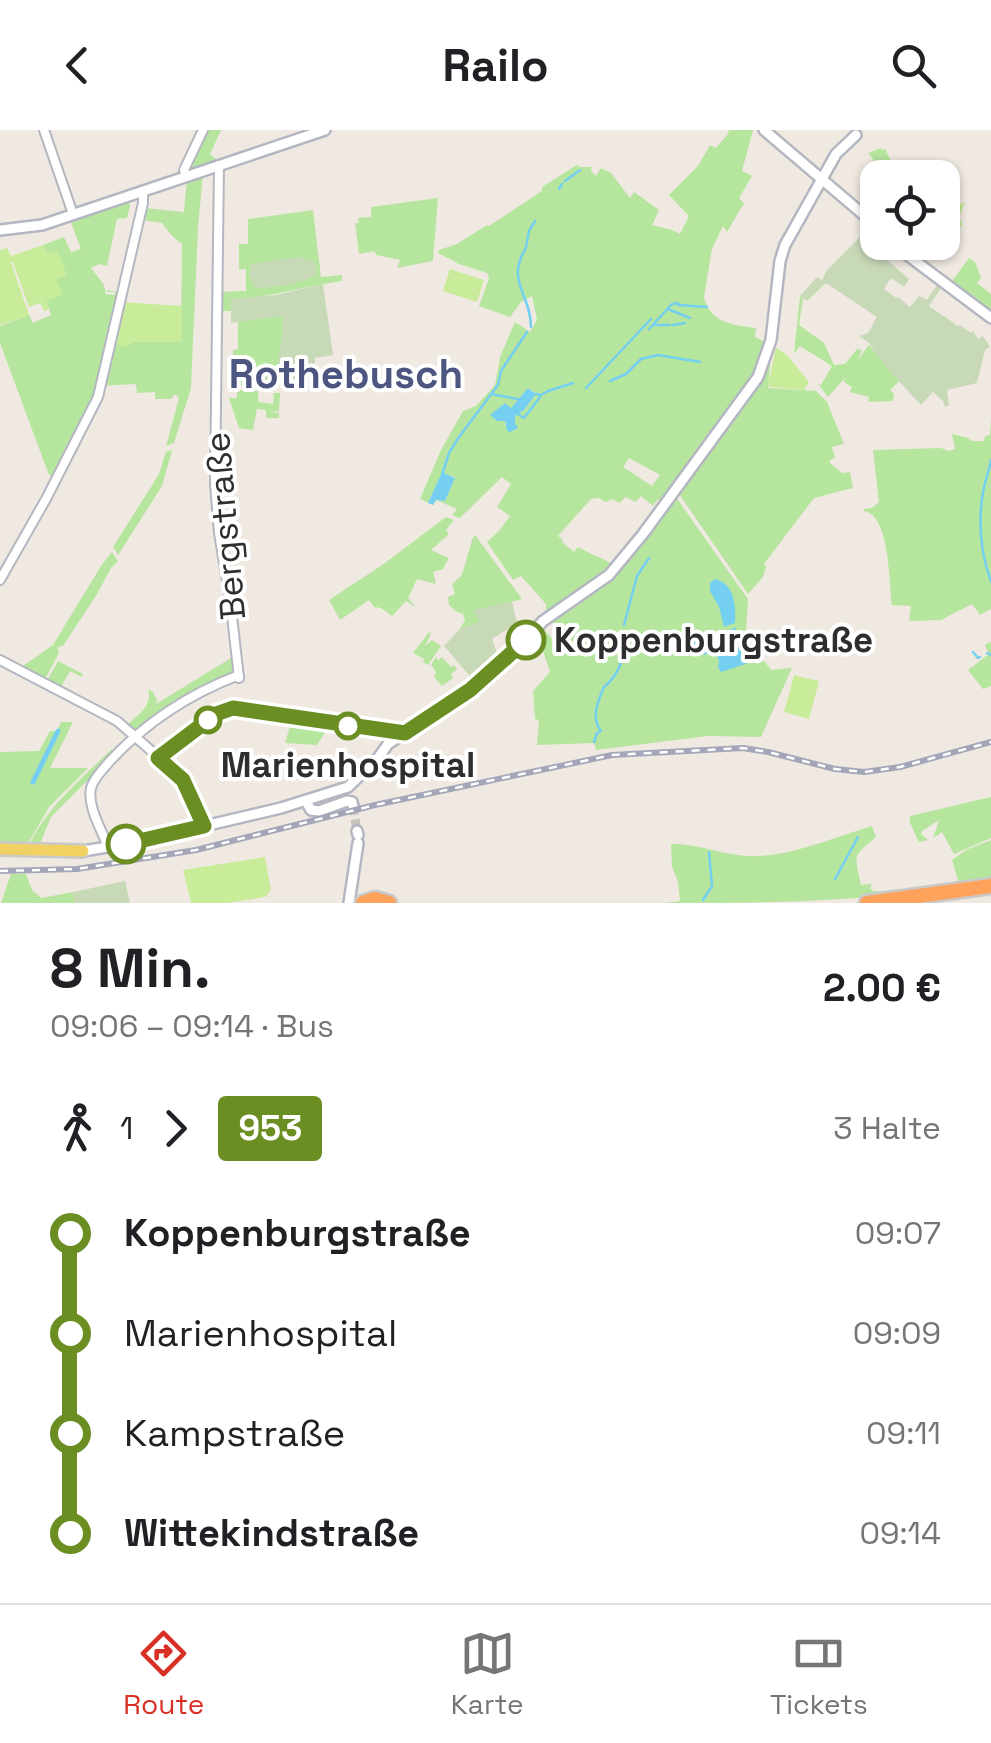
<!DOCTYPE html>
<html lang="de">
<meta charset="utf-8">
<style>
body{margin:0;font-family:"Space Grotesk",sans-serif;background:#f2f2f2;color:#202124;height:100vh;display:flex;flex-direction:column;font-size:38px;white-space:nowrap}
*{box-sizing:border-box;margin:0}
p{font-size:32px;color:#757577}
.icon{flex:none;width:55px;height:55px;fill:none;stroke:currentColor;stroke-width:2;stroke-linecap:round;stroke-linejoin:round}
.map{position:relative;height:773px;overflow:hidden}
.details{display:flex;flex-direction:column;background:#fff;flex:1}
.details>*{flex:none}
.badge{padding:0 20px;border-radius:8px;font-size:35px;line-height:65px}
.buttons{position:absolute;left:860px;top:30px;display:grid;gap:20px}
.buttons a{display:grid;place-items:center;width:100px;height:100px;border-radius:20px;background:#fff;box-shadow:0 2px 8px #0004;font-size:50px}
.map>.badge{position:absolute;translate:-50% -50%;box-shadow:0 0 0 5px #fff}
.legs{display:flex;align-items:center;gap:15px;height:110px;padding:0 50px;font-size:32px}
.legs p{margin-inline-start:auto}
.overview{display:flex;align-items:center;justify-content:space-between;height:170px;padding:0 50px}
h1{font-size:55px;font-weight:700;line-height:75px}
ul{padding:0 50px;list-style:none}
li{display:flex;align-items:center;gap:35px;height:100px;font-size:38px}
li i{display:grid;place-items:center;width:15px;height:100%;margin:0 12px;background:currentColor}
li i::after{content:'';width:25px;height:25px;margin:-12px;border:8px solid;border-radius:50%;background:#fff}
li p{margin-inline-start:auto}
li:first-child i{background:linear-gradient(#0000 50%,currentColor 0)}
li:last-child i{background:linear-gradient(currentColor 50%,#0000 0)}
header{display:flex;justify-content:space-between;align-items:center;height:130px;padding:0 50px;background:#fff;font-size:45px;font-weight:700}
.tabs{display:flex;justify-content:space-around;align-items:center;height:140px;border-top:2px solid #e0e0e0;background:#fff;font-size:28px;color:#757577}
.tabs a{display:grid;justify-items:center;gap:5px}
.tabs .selected{color:#d93025}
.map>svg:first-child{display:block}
.green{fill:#b6e59e;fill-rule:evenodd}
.cemetery{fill:#c8d9b8}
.pitch{fill:#c9ec9a}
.water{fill:#75cff0}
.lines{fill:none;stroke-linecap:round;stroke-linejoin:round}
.stream{stroke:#75cff0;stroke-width:2.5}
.canal{stroke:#75cff0;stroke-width:5}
.secondary-tunnel{stroke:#c8c4bd;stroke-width:9;stroke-dasharray:9 4.5;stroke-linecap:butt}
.tertiary-casing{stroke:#b4b7c1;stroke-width:12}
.secondary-casing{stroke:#b4b7c1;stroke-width:14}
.primary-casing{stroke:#c9c9c9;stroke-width:16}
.motorway-casing{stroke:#c9c9c9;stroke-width:19}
.tertiary{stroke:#fff;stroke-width:8}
.secondary{stroke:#fff;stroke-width:9}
.primary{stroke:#f2d163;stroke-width:11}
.motorway{stroke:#ffa35c;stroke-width:14}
.rail-casing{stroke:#a3a6b8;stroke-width:6}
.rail{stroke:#fff;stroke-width:2.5;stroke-dasharray:8;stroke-linecap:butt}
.line-1-casing{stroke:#fff;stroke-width:22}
.line-1{stroke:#6b8e23;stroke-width:15}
.stop-1-dot{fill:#fff;stroke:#6b8e23;stroke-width:5}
.labels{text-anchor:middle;stroke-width:8;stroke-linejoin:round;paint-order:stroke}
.street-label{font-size:35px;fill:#2e2e2e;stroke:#fff}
.stop-label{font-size:35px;font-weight:bold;fill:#2e2e2e;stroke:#fff;text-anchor:start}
.quarter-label{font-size:40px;font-weight:bold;fill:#4d5680;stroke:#fff}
</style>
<header><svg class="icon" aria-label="back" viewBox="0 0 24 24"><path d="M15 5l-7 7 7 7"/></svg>Railo<svg class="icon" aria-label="search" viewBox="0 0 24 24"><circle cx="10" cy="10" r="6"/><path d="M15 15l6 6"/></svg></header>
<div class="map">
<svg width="991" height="773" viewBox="0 0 991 773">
<rect width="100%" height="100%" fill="#efe9e1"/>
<!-- green -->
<path class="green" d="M205,0h16l-11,24 8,7 -30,9z
M729,0h24l-11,41 10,5 -13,22 5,5 -17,29 -4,-6 -11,23 -8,48c6,26 29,28 52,31l-1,9 17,8 -4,43 48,3 11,11 17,42 -12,3 3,11 -5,2v3l12,10 8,-1 3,16 -39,10 -50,66 2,3 -3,10 -15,17 -73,-106v8l73,103 -2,33 11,32 7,-3 7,9 21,-2 -31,69 -53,-1 -112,14 -2,-7 -57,2 2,-25 -4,-1 -2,-28 17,-19 -8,-24 -8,-11 8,-10 11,13 9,-7 -16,-19v-10l-25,-28 -8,4 -26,-38 13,-12 10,-14 -13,-9 14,-23 -9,-7 -42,41 -8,-3 5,-6 -21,-9 9,1 10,-24 -13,-4 -14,30 -8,-4 21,-49 22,-39 13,-5 19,-21 5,-28 15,-35 15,10 7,-12 -5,-24 -11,6 -11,15 -31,-11 10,-28 -2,-5 -28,-9 -21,-11 1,-3 18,-6 30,-19 2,1 53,-35v-4l35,-22 3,2h12l-1,4 5,5 5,-8 10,5 19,25 4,-6 25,18 -7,15c10,3 18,3 28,9l9,-18 -20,-21 29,-29 12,-21 6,3 12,-14zM529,258l7,6 -12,16 -9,6v7l-10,3v-6l-8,-10 8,-7 5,6zM629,328l31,17 -8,11 -29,-19zM641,366l12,10 5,-7 3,1 -27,40 -21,25c-11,-8 -23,-11 -35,-18l-4,5 -12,-10 1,-2 -5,-4 33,-37 8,-1 6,4 8,-3 6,4 7,-6 10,5zM735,498l1,17 10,19 -17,5 -10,-7 -2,-9 -13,1 -14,-10 2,-9c8,1 18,4 26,2 6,-3 10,-8 17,-9z
M881,18l1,2 3,-1 12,25 -5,3h-7c-7,-6 -9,-16 -17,-24z
M203,44l-5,54 -7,160 -17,55 -8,3 13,-48 -4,-4 -4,5h-16v-7l-18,1 -1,-9 -37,2 -3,12 -42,78 -5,-1 -49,-132v-17l29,-11 4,8 18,-8 -5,-14 10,-22 11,-4 -20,-22 -4,-8 21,-8 7,15 10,-3 -11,-29 58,-20 2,6 -3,12 -10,1 -10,47 -7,-2 -9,4 13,17 2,9 9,1v-3h-7l-1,-2 13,2 14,50h47l1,-98 -10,-8 -10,-13 -20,-3 3,-12 39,4 3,-32z
M438,68l-5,63 -36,7 3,-8 -24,-5 -1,-4 -16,3 -4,-31h4l-1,-5 13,-1v-10z
M313,80l8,67 21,-2v6c-37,5 -72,17 -110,18l-1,12h-13v-19l28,-1v-22l-7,1v-26h9v-25z
M969,128l6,4 6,16 -4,5 14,11v16l-39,-29z
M800,166l3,3 -4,26 25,18 10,22 11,-1 13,-16 4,3 -5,10 12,-16 30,36 -9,9 4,4 -1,7 -25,1 1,-5 -19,-5 2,-5 -8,-5 1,-4 -17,19 -10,-13 3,1 11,-19 -32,-20 -6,8z
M282,185c4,20 -5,44 -6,65l-7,8 -35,-3 -1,-35 5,-1v-27z
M237,260l21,1v11l15,2 1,-11h6l-1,18 -9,1 9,1v5h-13v-8l-9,-1 -4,21 -14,-2 -10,-30h8z
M991,288v191l-11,6 -8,-11 -31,16 -32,1 2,-15 -19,-1c-3,-23 -2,-90 -28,-94v-2l8,-1 7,-6 -6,-52 68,-2 8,3 6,-2 -3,-15 16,4 4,3h12l1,-5 5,-1z
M172,320l-10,36 -44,69 -5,-8 46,-73 7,-22z
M446,387l8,3 -8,10 3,4 -18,16 18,8 -6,11 -10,3 3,12 -19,-5 -9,19 8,9 -10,-6 -14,15 -11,-8 -7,-1 -5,-7 -29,20 -11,-20 56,-37z
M475,405l47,64 -30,8 -12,15 -20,7 5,-9 -2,-6 -6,-2 -8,-7 -1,-8 7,-3 -3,-10 10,-9 10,-35z
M112,422l6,9 -7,7 -14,26 -34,52 -6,1 2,6 -14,26 -16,-7 -6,-6 30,-21 48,-79z
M429,502l2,2 -6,12 7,-6 9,6 -13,19 -5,-3 1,-3 -11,-6z
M991,512v44l-8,3 -15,-19 21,-16 -4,-9z
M241,522l1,12 -9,6 -2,4 -68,37 -29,21 -7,-7c12,-11 26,-19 21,-36l5,3 4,8 -1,4z
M436,527l2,4 4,-4 9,10 3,-2 3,4 -6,5 2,4 -11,8 -8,-9 2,-5 -5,-7z
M58,531l25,13 -1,3 -12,-6 -9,16 -14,-6z
M274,586l18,2v2l37,6 -12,19 -32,-2 5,-17 -17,-3z
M61,592h12l-23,46h38l-39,39 -23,40 -26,-1v-94l39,-1 11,-20h7z
M112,619l2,5 -63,63 -11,27 -10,-1c20,-39 51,-64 82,-94z
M991,667v41l-37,16 -12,-22 -9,6 6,-18 -17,11 -1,3 7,6 -9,2 -9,-19v-7z
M872,696l4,11c-25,21 -21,17 -15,48l11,-1 -2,4 3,3 37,1c-78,11 -166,11 -246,11l16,-2 -2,-19 -6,-15 -1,-23c26,-1 51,11 78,12 38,2 86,-19 123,-30z
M991,710v43l-31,4 -8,-27 14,-10z
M11,744h15l6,16 9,8 32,-6 2,11h-74z"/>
<!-- cemetery -->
<path class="cemetery" d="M860,107l49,42 -5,8 -13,-9 -7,11 12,9 2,-1 12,10 9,-11 8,4 12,-18 4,3 -14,21 29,20 2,-1 11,8 2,-2 5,8 5,-3 7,11 -5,3 -8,33 -30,7 2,15 -4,2 -2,-6 -10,-9 -12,13 -36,-39 -17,-24 -9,-6 9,-3 9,-16 -51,-34 -19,18 -7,-5 17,-19 5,3 5,-10z
M299,127l16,5 2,12c-17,11 -41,12 -62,15l-6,-15 2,-10z
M323,154l10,71 -18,3v11l-15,-1 -2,16h-18l-4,4h-7l1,-5 6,-4c1,-21 10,-43 6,-63l-51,7v-24l45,-4z
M512,472l5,21 -25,16 8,22 -26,20 -30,-35 16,-17 20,-7 -7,-12z
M125,751l5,22h-55l-2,-11z"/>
<!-- pitch -->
<path class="pitch" d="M943,56c5,7 13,9 17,18l5,-2 -6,16 4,6 -23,22 -3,-3 5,-1z
M43,115l4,8 11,-1 9,23 -11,4 6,16 -16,6 3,8 -5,2 -4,-8 -11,4 -16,-45h-2l18,53 -29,10v-75l7,-2 4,8z
M450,139l34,11 -7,22 -34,-11z
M121,172l61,4v36h-48l-8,5 -14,-4z
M776,217l12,9 21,26 -5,8 -35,-3 -1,-10 2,-1z
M794,545l25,6 -10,38 -25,-7z
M265,727l6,33 -6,7 -37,6h-37l-8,-33z"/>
<!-- water -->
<path class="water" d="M528,258l8,6 -12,16 -9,6v7l3,5 -8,4 -3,-1 -2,-10h-8l-7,-6 15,-12 6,5z
M442,342l13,6 -10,23 -9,-1 -3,5 -5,-2z
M715,449c20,5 21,27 20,44l-11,4 -5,-20 -9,-16v-8z
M735,497c7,19 -3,16 14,33l-3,4 -25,8 -3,-5 1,-5 -2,-9 -25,3 -2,-4 1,-18c8,2 19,6 27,3 6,-3 11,-7 17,-10z"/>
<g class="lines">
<!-- stream -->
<path class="stream" d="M565,51l15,-11
M559,59l3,-5
M526,117l3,-16 6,-10
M526,118c-21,33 5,46 5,79
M668,179l22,9
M655,195h15
M673,195l12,-2
M649,199l23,-25 6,-1v2l29,2
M610,251l16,-7 15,-15 17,-4 42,7
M586,258l65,-69
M491,264l27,5
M536,264l5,1 7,-4 25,-8
M518,284l6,4 16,-21
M991,330c-2,11 -6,21 -8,32 -5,30 -2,62 8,90
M442,345l7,-22 10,-16 39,-52 3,-14 26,-39
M624,495l13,-49 12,-18
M973,522l5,6 2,-1
M987,523l4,2
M594,612l3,-9 4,-2c-10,-13 -4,-28 3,-44 15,-12 21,-31 23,-49
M835,749l23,-42
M703,770l9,-14 -3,-34"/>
<!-- canal -->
<path class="canal" d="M33,652l25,-51"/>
<!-- secondary-tunnel -->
<path class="secondary-tunnel" d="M353,676l4,25"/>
<!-- tertiary casing -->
<g class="tertiary-casing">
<path id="tertiary" d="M44,0l29,84
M219,35l-4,319 4,49 11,66 9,79
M186,46l-2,-6 19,-40
M0,450l46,-81 52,-102 45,-194v-12
M0,530l117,61 61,53 16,27 10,25
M108,717c-6,-17 -21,-40 -17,-59 3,-11 12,-18 18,-26 36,-39 80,-68 130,-87"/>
</g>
<!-- secondary casing -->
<g class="secondary-casing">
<path id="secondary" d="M764,0l114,97
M0,100l42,-5 283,-95
M890,112l101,76
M306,671l5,9 8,1 28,-10 5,1 1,4
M357,701l1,4
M83,721l49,-8 149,-35 67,-21 30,-29 10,-14 77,-51 52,-43 26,-29 66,-46 34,-41 115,-157 13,-37 9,-79 5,-16 51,-91 20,-19
M349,773l9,-60"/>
</g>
<!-- primary casing -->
<g class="primary-casing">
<path id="primary" d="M0,719l83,2"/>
</g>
<!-- motorway casing -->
<g class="motorway-casing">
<path id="motorway" d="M363,773l12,-4 14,4
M867,773l124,-17"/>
</g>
<!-- tertiary -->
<use href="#tertiary" class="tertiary"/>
<!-- secondary -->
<use href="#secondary" class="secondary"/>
<!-- primary -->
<use href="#primary" class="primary"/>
<!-- motorway -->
<use href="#motorway" class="motorway"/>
<!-- rail casing -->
<g class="rail-casing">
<path id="rail" d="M0,741l77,-2 119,-19 179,-45 237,-50 131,-7 25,4 67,17 29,3 36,-5 91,-25"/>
</g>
<!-- rail -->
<use href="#rail" class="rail"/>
</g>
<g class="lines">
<!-- line-1 casing -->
<g class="line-1-casing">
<path id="line-1" d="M126,714l78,-18 -21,-46 -25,-22 58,-44 17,-6 172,25 65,-43 56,-50"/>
</g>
<!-- line-1 -->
<use href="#line-1" class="line-1"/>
</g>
<!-- markers -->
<g class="stop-1-dot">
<circle cx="526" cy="510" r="18"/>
<circle cx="208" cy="590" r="12"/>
<circle cx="348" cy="596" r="12"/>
<circle cx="126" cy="714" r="18"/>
</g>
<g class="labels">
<!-- street labels -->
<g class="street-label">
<text transform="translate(225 396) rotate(-95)" y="12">Bergstraße</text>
</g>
<!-- stop labels -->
<g class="stop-label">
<text x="554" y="522">Koppenburgstraße</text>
<text x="348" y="647" text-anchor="middle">Marienhospital</text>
</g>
<!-- quarter labels -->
<g class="quarter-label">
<text x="346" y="258">Rothebusch</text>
</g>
</g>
</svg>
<div class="buttons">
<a><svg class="icon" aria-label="locate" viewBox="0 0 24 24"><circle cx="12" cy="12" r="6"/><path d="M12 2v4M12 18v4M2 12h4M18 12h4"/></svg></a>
</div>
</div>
<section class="details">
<div class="overview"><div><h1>8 Min.</h1><p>09:06 – 09:14 · Bus</p></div><b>2.00 €</b></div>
<div class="legs"><svg class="icon" aria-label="walk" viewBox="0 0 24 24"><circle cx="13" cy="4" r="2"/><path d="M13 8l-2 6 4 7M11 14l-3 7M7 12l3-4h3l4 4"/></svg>1<svg class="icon" aria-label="forward" viewBox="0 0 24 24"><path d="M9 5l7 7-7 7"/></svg><b class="badge" style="background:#6b8e23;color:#fff">953</b><p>3 Halte</p></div>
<ul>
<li><i style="color:#6b8e23"></i><b>Koppenburgstraße</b><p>09:07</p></li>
<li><i style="color:#6b8e23"></i><span>Marienhospital</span><p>09:09</p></li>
<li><i style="color:#6b8e23"></i><span>Kampstraße</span><p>09:11</p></li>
<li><i style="color:#6b8e23"></i><b>Wittekindstraße</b><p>09:14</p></li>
</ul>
</section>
<nav class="tabs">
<a class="selected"><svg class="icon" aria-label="directions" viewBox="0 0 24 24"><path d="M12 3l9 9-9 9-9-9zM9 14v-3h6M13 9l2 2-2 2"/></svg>Route</a>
<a><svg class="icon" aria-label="map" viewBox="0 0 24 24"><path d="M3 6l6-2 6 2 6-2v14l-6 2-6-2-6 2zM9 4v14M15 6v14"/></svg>Karte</a>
<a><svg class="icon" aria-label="tickets" viewBox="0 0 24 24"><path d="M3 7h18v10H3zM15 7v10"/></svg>Tickets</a>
</nav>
